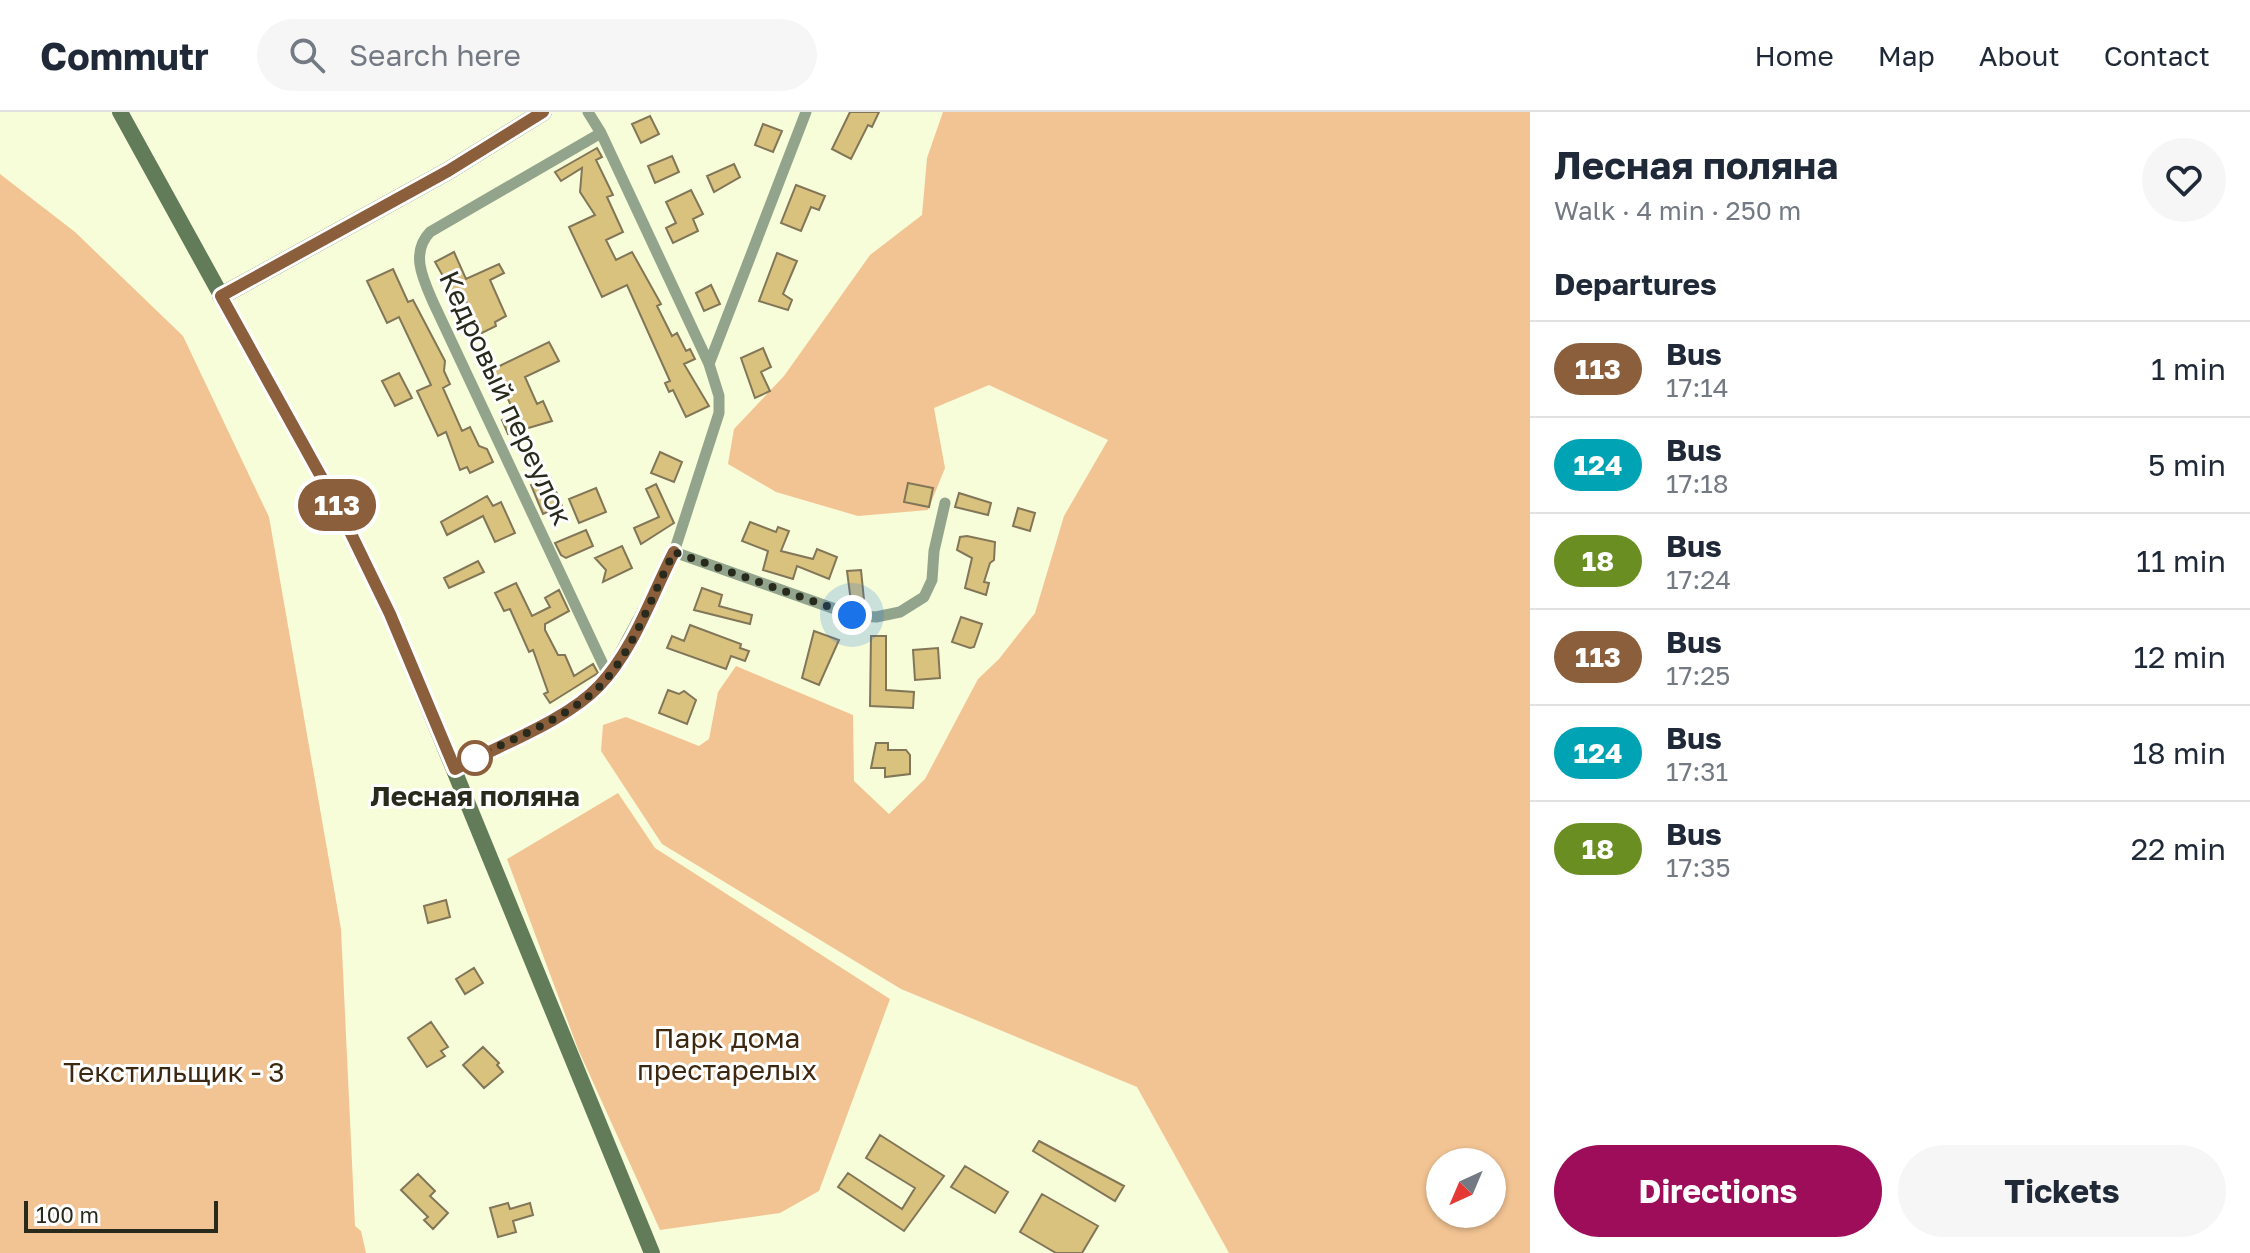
<!DOCTYPE html>
<meta charset="utf-8">
<style>
body{margin:0;font-family:"Golos Text",sans-serif;background:#f6f6f7;color:#1f2937;height:100vh;display:flex;flex-direction:column;font-size:30px;white-space:nowrap}
*{box-sizing:border-box;margin:0}
p{font-size:26px;color:#747a83}
.icon{flex:none;width:44px;height:44px;fill:none;stroke:currentColor;stroke-width:2;stroke-linecap:round;stroke-linejoin:round}
.map{position:relative;flex:1;overflow:hidden}
.sheet{display:flex;flex-direction:column;background:#fff;width:720px}
.sheet>*{flex:none}
.badge{padding:0 16px;border-radius:26px;font-size:28px;line-height:52px}
.needle{width:52px;rotate:224deg}
.buttons{position:absolute;left:1426px;top:1036px;display:grid;gap:16px}
.buttons a{display:grid;place-items:center;width:80px;height:80px;border-radius:50%;background:#fff;box-shadow:0 2px 6px #0004;font-size:40px}
.scale{position:absolute;left:24px;bottom:20px;width:194px;box-sizing:border-box;padding-left:8px;border:4px solid #282a1c;border-top:0;font-size:22px;line-height:28px;white-space:nowrap;color:#282a1c;-webkit-text-stroke:6px #fff;paint-order:stroke}
.you{position:absolute;width:40px;height:40px;margin:-20px;border:6px solid #fff;border-radius:50%;background:#1a73e8;box-shadow:0 0 0 12px #1a73e833}
.map>.badge{position:absolute;translate:-50% -50%;box-shadow:0 0 0 4px #fff}
h2{padding:0 24px;font-size:30px;line-height:72px}
.round{display:grid;place-items:center;flex:none;width:84px;height:84px;border-radius:42px;background:#f6f6f7}
.headline{display:flex;align-items:center;justify-content:space-between;height:136px;padding:0 24px}
h1{font-size:38px;font-weight:700;line-height:60px}
.button{display:flex;gap:16px;margin-top:auto;padding:16px 24px}
.button a{flex:1;height:92px;border-radius:48px;background:#9d0d59;color:#fff;font-size:32px;font-weight:700;line-height:92px;text-align:center}
.button a+a{background:#f6f6f7;color:#1f2937}
ul{padding:0;list-style:none}
li{display:flex;align-items:center;gap:24px;height:96px;padding:0 24px;border-top:2px solid #e0e1e3}
li div{flex:1}
li b{display:block;font-size:30px}
li em{font-style:normal}
li .badge{min-width:88px;font-weight:700;text-align:center}
header{display:flex;align-items:center;gap:48px;box-sizing:border-box;height:112px;padding:0 40px;background:#fff;border-bottom:2px solid #e0e1e3}
header strong{font-size:38px}
nav{display:flex;gap:44px;margin-inline-start:auto;font-size:28px}
.search{width:560px;height:72px;background:#f6f6f7;display:flex;align-items:center;gap:20px;box-sizing:border-box;padding:0 28px;border-radius:44px;color:#747a83;font-size:30px}
main{display:flex;flex:1;min-height:0}
.map>svg:first-child{display:block}
.green{fill:#f3c493;fill-rule:evenodd}
.building{fill:#d9c17e;stroke:#817657;stroke-width:2}
.lines{fill:none;stroke-linecap:round;stroke-linejoin:round}
.minor{stroke:#92a58c;stroke-width:11}
.secondary{stroke:#627c59;stroke-width:16}
.trunk{stroke:#325424;stroke-width:18}
.line-casing{stroke:#fff;stroke-width:18}
.line{stroke:#8b5e3c;stroke-width:12}
.walk{stroke:#282a1c;stroke-width:8;stroke-dasharray:0 14.4}
.stop-dot{fill:#fff;stroke:#8b5e3c;stroke-width:4}
.labels{text-anchor:middle;stroke-width:6;stroke-linejoin:round;paint-order:stroke}
.street-label{font-size:28px;fill:#282a1c;stroke:#fff}
.stop-label{font-size:28px;font-weight:bold;fill:#282a1c;stroke:#fff}
.park-label{font-size:28px;fill:#3d2811;stroke:#fff}
</style>
<header>
<strong>Commutr</strong>
<div class="search"><svg class="icon" aria-label="search" viewBox="0 0 24 24"><circle cx="10" cy="10" r="6"/><path d="M15 15l6 6"/></svg>Search here</div>
<nav><a>Home</a><a>Map</a><a>About</a><a>Contact</a></nav>
</header>
<main>
<div class="map">
<svg width="1530" height="1141" viewBox="0 0 1530 1141">
<rect width="100%" height="100%" fill="#f7fcd9"/>
<!-- green -->
<path class="green" d="M943,0h587v1141h-301l-92,-166 -236,-98 -239,-145 -61,-93 2,-26 23,-8 73,29 10,-7 9,-47 18,-26 117,49 1,66 35,33 36,-35 53,-100 21,-20 36,-46 29,-97 44,-76 -119,-55 -55,23 11,60 -17,42 -70,6 -82,-24 -48,-28 6,-35 50,-53 86,-121 52,-40 5,-57zM1440,1050h52v52h-52z
M0,62l75,58 108,104 86,181 72,412 14,297 6,5 5,22h-366z
M618,681l37,55 235,151 -71,192 -39,22 -120,17 -82,-181 -71,-190z"/>
<!-- building -->
<path class="building" d="M850,0h29l-7,15 -4,-2 -17,34 -19,-10z
M650,4l9,18 -18,9 -9,-19z
M763,12l19,7 -9,21 -18,-7z
M597,36l5,9 -6,3 17,35 -6,2 16,35 -17,8 10,20 16,-8 29,52 -4,2 15,30 5,-3 9,18 4,-2 5,10 -11,5 25,42 -23,11 -13,-27 -4,2 -4,-9 5,-2 -43,-96 -25,12 -33,-70 26,-12 -15,-23 2,-24 -21,13 -6,-9z
M672,44l7,16 -24,11 -7,-17z
M734,52l6,13 -26,15 -7,-16z
M796,73l29,11 -6,14 -8,-3 -10,24 -20,-8z
M691,78l12,24 -10,5 5,12 -25,12 -7,-15 10,-5 -10,-21z
M454,140l12,27 33,-15 5,9 -14,7 16,36 -11,6 1,4 -16,8 -16,-37 -7,4 -22,-39z
M777,141l20,8 -14,33 9,6 -4,10 -29,-9z
M393,157l15,33 5,-2 32,61 -1,10 6,13 -7,4 19,43 8,-4 9,19 8,3 6,13 -23,11 -3,-6 -7,3 -14,-38 -8,4 -21,-45 14,-6 -32,-68 -12,6 -20,-42z
M711,173l9,19 -16,7 -8,-18z
M549,230l10,19 -34,16 12,27 6,-3 9,20 -44,13 -6,-14 13,-6 -15,-32 -11,4 -6,-12z
M763,236l8,19 -10,5 9,19 -15,7 -14,-40z
M399,261l13,25 -17,8 -13,-25z
M660,340l22,10 -8,20 -23,-9z
M550,365l12,29 -19,8 -12,-29z
M908,371l25,5 -4,19 -25,-5z
M656,372l18,39 -33,21 -7,-16 25,-11 -13,-28z
M596,376l10,24 -27,11 -10,-24z
M959,381l32,10 -3,12 -33,-8z
M487,384l6,10 8,-4 14,31 -20,9 -12,-26 -36,19 -6,-13z
M1018,396l17,5 -5,18 -17,-5z
M750,410l26,10 2,-5 11,4 -8,20 32,8 4,-10 20,8 -8,22 -32,-13 -4,13 -30,-9 5,-19 -26,-10z
M586,418l7,16 -27,12 -5,-3 -6,-12z
M967,424l28,6 -1,18 -4,3 -6,19 5,1 -3,12 -21,-7 7,-30 -15,-8 3,-13z
M622,434l10,22 -29,14 3,-12 -11,-12z
M478,449l6,11 -35,16 -5,-10z
M861,458l3,30 -13,2 -4,-31z
M516,471l16,33 18,-9 -5,-9 14,-8 10,21 -24,13v6l13,25h7l9,21 19,-12 5,9 -48,30 -6,-9 4,-2 -15,-42 -4,2 -19,-43 -6,2 -9,-18z
M702,476l20,7 -3,11 33,9 -2,9 -56,-14z
M961,505l21,7 -8,23 -4,1 -18,-6z
M690,513l51,19 -1,4 9,3 -4,10 -14,-5 -5,13 -59,-21 5,-12 12,5z
M814,519l25,9 -20,45 -17,-7z
M871,524h15v54l28,2 -1,16 -43,-2z
M938,536l2,30 -25,2 -2,-30z
M668,578l11,4 5,-3 12,9 -9,24 -28,-11z
M876,631h12v7h18l4,5v19l-25,3v-9h-14z
M446,788l4,17 -22,6 -4,-17z
M474,856l9,15 -18,11 -9,-15z
M431,910l17,25 -7,4 4,5 -18,11 -19,-29z
M483,935l16,16 -2,2 6,7 -19,16 -21,-23z
M880,1023l64,41 -40,55 -66,-44 10,-14 54,36 13,-21 -49,-30z
M1039,1029l85,45 -9,15 -82,-50z
M965,1054l43,26 -13,21 -44,-26z
M418,1062l17,17 -5,5 18,17 -15,16 -9,-9 4,-3 -27,-27z
M1042,1082l56,32 -16,27h-26l-36,-21z
M508,1091l2,6 20,-6 3,12 -20,6 3,11 -18,5 -8,-29z"/>
<g class="lines">
<!-- minor -->
<path class="minor" d="M601,21l-171,99c-20,21 -7,47 3,70l175,373
M709,252l97,-252
M674,440l178,63 24,2 24,-5 24,-15 8,-17 2,-29 11,-48
M455,657l106,-56 29,-19 18,-19 66,-123 45,-139v-17l-10,-32 -108,-231 -13,-21"/>
<!-- secondary -->
<path class="secondary" d="M120,0l219,397 51,105 262,639"/>
<!-- trunk -->
<path class="trunk" d="M221,184l227,-125 95,-59"/>
</g>
<g class="lines">
<!-- line casing -->
<g class="line-casing">
<path id="line" d="M543,0l-95,59 -227,125 118,213 51,105 65,155c44,-24 111,-48 144,-83 34,-35 53,-91 75,-134"/>
</g>
<!-- line -->
<use href="#line" class="line"/>
<!-- walk -->
<path class="walk" d="M475,646c40,-21 91,-39 124,-71 34,-34 53,-92 75,-135l178,63"/>
</g>
<!-- markers -->
<circle class="stop-dot" cx="475" cy="646" r="16"/>
<g class="labels">
<!-- street labels -->
<g class="street-label">
<text transform="translate(506 286) rotate(65)" y="10">Кедровый переулок</text>
</g>
<!-- stop labels -->
<g class="stop-label">
<text x="475" y="694">Лесная поляна</text>
</g>
<!-- park labels -->
<g class="park-label">
<text x="727" y="936">Парк дома<tspan x="727" dy="32">престарелых</tspan></text>
<text x="174" y="970">Текстильщик - 3</text>
</g>
</g>
</svg>
<div class="buttons">
<a><svg class="needle" viewBox="-14 -14 28 28"><path d="M0-13l5 13h-10z" fill="#e53935"/><path d="M0 13l5-13h-10z" fill="#747a83"/></svg></a>
</div>
<div class="scale">100 m</div>
<div class="you" style="left:852px;top:503px"></div>
<b class="badge" style="left:337px;top:393px;background:#8b5e3c;color:#fff">113</b>
</div>
<section class="sheet">
<div class="headline"><div><h1>Лесная поляна</h1><p>Walk · 4 min · 250 m</p></div><a class="round"><svg class="icon" aria-label="heart" viewBox="0 0 24 24"><path d="M12 20l-8-8c-3-5 5-10 8-4 3-6 11-1 8 4z"/></svg></a></div>
<h2>Departures</h2>
<ul>
<li><span class="badge" style="background:#8b5e3c;color:#fff">113</span><div><b>Bus</b><p>17:14</p></div><em>1 min</em></li>
<li><span class="badge" style="background:#00a3b4;color:#fff">124</span><div><b>Bus</b><p>17:18</p></div><em>5 min</em></li>
<li><span class="badge" style="background:#6b8e23;color:#fff">18</span><div><b>Bus</b><p>17:24</p></div><em>11 min</em></li>
<li><span class="badge" style="background:#8b5e3c;color:#fff">113</span><div><b>Bus</b><p>17:25</p></div><em>12 min</em></li>
<li><span class="badge" style="background:#00a3b4;color:#fff">124</span><div><b>Bus</b><p>17:31</p></div><em>18 min</em></li>
<li><span class="badge" style="background:#6b8e23;color:#fff">18</span><div><b>Bus</b><p>17:35</p></div><em>22 min</em></li>
</ul>
<div class="button"><a>Directions</a><a>Tickets</a></div>
</section>
</main>
